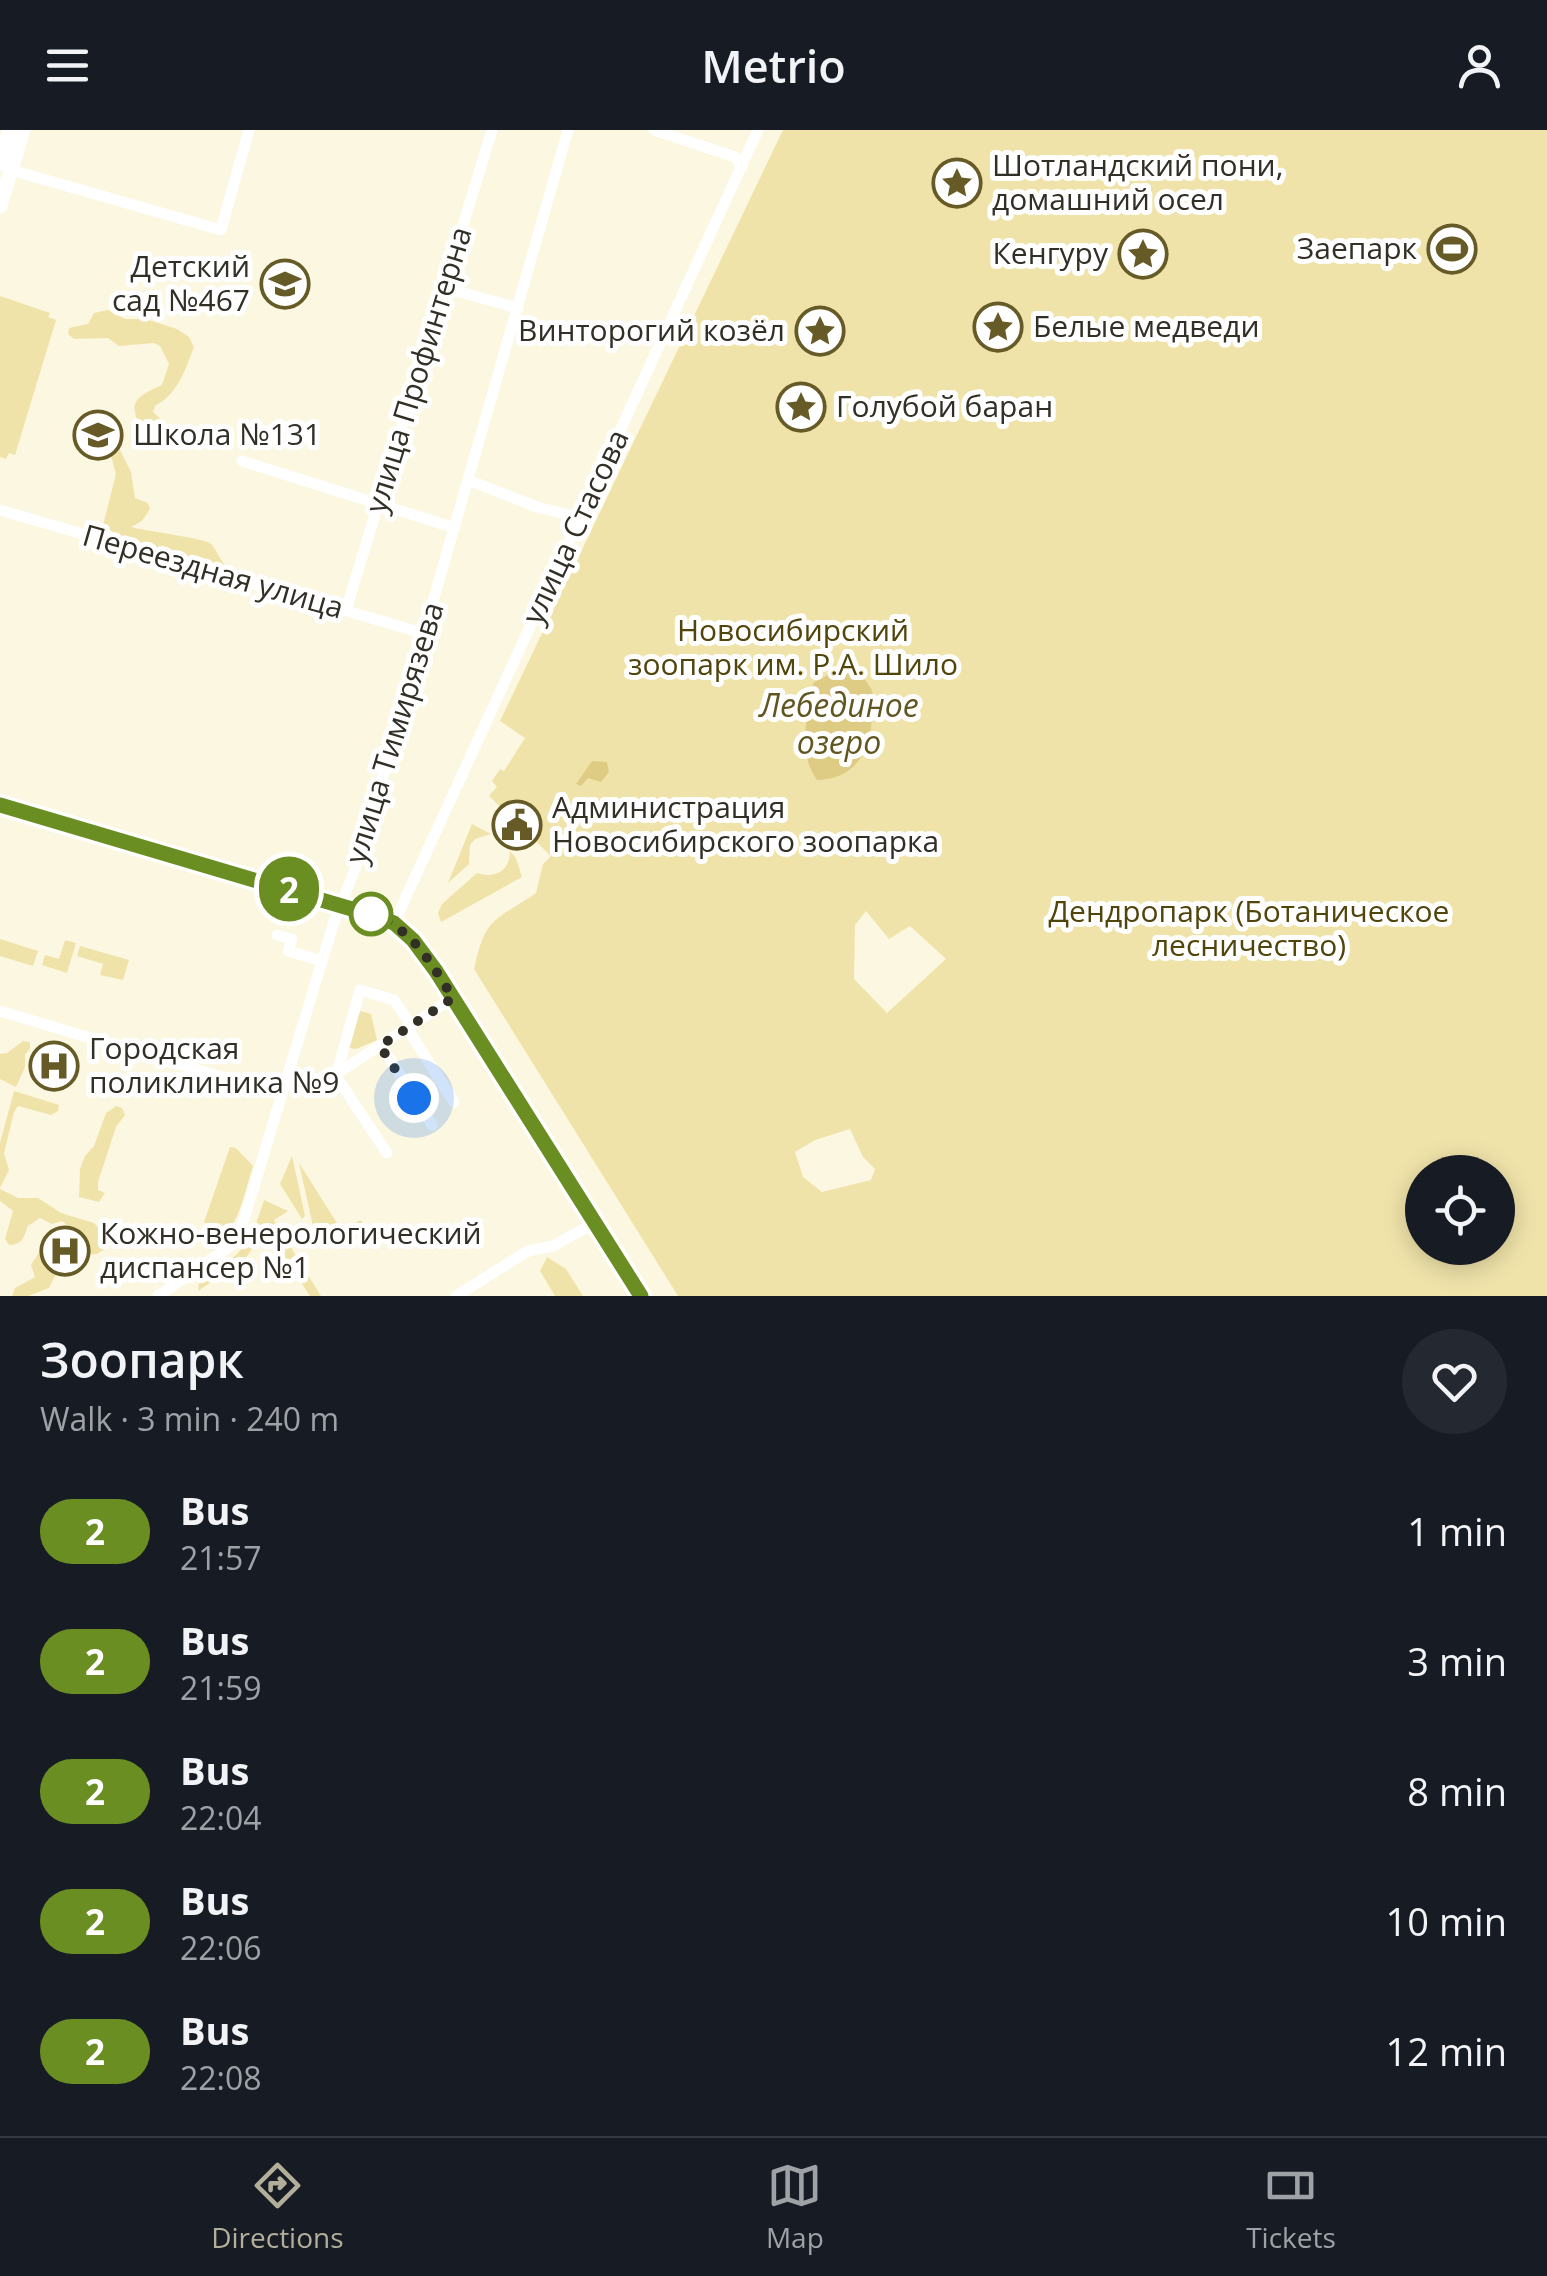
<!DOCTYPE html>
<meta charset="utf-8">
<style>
body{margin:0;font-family:"Open Sans",sans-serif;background:#242831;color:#f1f3f6;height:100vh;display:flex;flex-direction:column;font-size:38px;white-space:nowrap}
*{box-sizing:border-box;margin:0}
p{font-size:32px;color:#9ea1a6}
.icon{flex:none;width:55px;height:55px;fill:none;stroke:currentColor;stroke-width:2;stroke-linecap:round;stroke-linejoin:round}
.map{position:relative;height:1166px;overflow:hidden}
.panel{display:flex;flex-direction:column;background:#171b24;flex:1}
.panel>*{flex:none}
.badge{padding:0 20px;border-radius:32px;font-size:35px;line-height:65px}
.fabs{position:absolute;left:1405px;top:1025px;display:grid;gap:20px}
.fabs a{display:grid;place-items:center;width:110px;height:110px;border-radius:50%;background:#171b24;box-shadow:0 5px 25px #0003;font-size:50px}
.you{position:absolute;width:50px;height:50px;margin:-25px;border:8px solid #fff;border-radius:50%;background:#1a73e8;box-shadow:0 0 0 15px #1a73e833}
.map>.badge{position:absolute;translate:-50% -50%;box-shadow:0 0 0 5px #fff}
.round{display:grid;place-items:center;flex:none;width:105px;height:105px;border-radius:52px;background:#242831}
.headline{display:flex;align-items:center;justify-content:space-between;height:170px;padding:0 40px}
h1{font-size:48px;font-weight:600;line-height:75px}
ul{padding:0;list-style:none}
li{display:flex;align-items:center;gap:30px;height:130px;padding:0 40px}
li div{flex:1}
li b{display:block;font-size:38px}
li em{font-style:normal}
li .badge{min-width:110px;font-weight:700;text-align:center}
header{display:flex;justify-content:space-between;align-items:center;height:130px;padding:0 40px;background:#171b24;font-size:45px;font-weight:600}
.tab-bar{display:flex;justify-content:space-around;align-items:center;height:140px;border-top:2px solid #363941;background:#171b24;font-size:28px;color:#9ea1a6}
.tab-bar a{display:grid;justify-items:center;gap:5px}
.tab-bar .active{color:#b2ae99}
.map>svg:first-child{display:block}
.green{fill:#f0e3aa;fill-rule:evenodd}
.water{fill:#decc84}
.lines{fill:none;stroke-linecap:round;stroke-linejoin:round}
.minor{stroke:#fff;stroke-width:11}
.major{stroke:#fff;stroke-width:15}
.line-casing{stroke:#fff;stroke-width:22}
.line{stroke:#6b8e23;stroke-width:15}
.walk{stroke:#312f26;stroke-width:10;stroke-dasharray:0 18}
.stop-dot{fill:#fff;stroke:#6b8e23;stroke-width:5}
.labels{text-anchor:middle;stroke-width:10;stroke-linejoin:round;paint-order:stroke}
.poi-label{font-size:30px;fill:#312f26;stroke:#fff;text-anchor:start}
.street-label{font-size:30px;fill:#312f26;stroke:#fff}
.park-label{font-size:30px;fill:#51450c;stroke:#fff}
.water-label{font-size:32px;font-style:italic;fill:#625620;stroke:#fff}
</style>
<header><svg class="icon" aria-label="menu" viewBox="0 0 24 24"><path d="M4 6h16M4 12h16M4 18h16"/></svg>Metrio<svg class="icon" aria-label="person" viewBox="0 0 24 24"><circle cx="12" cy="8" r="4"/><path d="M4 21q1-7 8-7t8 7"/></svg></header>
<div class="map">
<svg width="1547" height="1166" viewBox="0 0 1547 1166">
<rect width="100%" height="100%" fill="#fcf7e0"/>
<!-- green -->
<path class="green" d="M783,0h764v1166h-869l-204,-327c12,-54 20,-47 62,-76l7,-29 8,-8 -62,-60 8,-9 -5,-6 8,-12 4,2 21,-33 -25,-17zM866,781l23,28 21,-13 36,33 -59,54 -33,-34 1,-54zM850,999l13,28 12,12 -4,11 -49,12 -19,-15 -8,-25 20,-12zM1422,1042h76v76h-76z
M0,166l50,17 -2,4 8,3 -41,135 -6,-2 -3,6 -6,-2z
M108,180l17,9h21l31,10 12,8 5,10c-9,23 -16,47 -39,59l-2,6 10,9 -9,10 -2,14 -6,2c-8,-38 -28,-43 16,-62l7,-21 -9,-18 -6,-3 -35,3 -11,-8 -34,1 -6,-5 1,-6 19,-4 6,-11z
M113,317l6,1 12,24 4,26 13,5 2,6 -8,12 -11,6c14,4 74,11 80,17 5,5 8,14 13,20l-5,4 -102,-33 -14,-10 13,-51 -7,-25z
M472,694l19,10 -16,5 -5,6 -1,19 -21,19z
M510,721l6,7 6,19 -81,45 -3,-9 4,-9 35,-31c18,6 33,-2 33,-22z
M0,809l38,12 -5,15 -33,-10z
M65,810l11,3 -9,30 -25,-8 3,-10 14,4z
M80,816l49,14 -6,20 -23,-5 3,-11 -26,-8z
M360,881l11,3 6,26 -21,9 -7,-1z
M23,911l7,1v7l-5,5v13l-9,20 -16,-8v-25l7,-1z
M14,961l45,14 -1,6 -7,4 -33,-9 -4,6 -10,41 5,17 -9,18v-45z
M116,976l6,2 3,7 -9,12 -18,55v8l7,3 -6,9 -20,-5 1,-28 5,-13 9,-10 12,-33z
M230,1017l6,1 17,18c-10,31 -15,66 -43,84l-3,-6 2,-13 -5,-9z
M292,1026l13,60 -3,3 -22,-35z
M299,1033l43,68 18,-11 3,3 -11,27 -6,-9 -9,-1 -4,-6 -11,7 -9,-15z
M0,1059l18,9h20l23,15 33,10 18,21 -15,10 -14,1 -10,10 -13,1 -11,22 -21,8h-16l3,-8 20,-11 -4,-12 9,-14 15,-9 13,-16 -6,-5 -10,3 -12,-6 -12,8c-4,10 -5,19 -19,19l-4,-6 8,-28 -13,-10z
M264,1070l24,11 -14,9 47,76h-11l-44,-68 -20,30 -48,33 1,-9c42,-28 50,-33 65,-82z
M547,1127l19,12 17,27h-28l-15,-25z"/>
<!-- water -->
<path class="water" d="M1004,181h7l4,5c-1,21 -16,50 -37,25l4,-19z
M839,539l20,2c3,6 11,14 13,20 2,7 0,18 0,25 -1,36 -17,63 -55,64 -21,-29 -9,-64 -4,-97z
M592,631l15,1 2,10 -8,10 -13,-4 -7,8 -5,-2z"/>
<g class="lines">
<!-- minor -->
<path class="minor" d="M654,0l81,27 7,10
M11,40l210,60 28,-100
M445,158l73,20
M242,331l213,67
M468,350l69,27 44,11
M0,380l426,124
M346,480l146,-480
M394,793l364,-793
M277,805l15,4 -4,12 34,10
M0,881l282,84
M407,898l47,74
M381,915l51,80
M288,945l39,5 126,-82
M387,1023l-51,-77 24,-86 34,10 17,25
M158,1166l74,-51 11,-22 90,-298 27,-69 208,-726
M456,1166l72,-45 25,-5 41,-23"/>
<!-- major -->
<path class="major" d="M0,34l10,-34
M0,76l23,-76
M0,674l394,119 19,17 23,31 205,325"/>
</g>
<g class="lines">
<!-- line casing -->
<g class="line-casing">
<path id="line" d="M0,675l379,112 15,6 19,17 23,31 205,325"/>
</g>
<!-- line -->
<use href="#line" class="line"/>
<!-- walk -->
<path class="walk" d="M371,784c41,14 60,49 82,84l-73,48 34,52"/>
</g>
<!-- icons -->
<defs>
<g id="sight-ring" transform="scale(2.5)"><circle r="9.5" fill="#fff" stroke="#665a27" stroke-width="1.5"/><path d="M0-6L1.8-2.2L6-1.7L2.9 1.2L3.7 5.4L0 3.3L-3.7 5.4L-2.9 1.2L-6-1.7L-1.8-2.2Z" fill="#665a27"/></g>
<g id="stadium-ring" transform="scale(2.5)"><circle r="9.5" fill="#fff" stroke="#665a27" stroke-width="1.5"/><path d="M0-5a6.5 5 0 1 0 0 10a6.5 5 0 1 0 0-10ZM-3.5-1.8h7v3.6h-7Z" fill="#665a27"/></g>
<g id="school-ring" transform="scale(2.5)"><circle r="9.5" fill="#fff" stroke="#665a27" stroke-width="1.5"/><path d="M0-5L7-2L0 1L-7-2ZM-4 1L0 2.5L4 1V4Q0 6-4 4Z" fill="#665a27"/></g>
<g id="civic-ring" transform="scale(2.5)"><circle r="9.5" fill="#fff" stroke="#665a27" stroke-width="1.5"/><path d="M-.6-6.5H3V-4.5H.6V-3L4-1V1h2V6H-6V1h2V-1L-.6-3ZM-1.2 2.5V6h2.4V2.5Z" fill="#665a27"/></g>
<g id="hospital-ring" transform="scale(2.5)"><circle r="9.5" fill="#fff" stroke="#665a27" stroke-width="1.5"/><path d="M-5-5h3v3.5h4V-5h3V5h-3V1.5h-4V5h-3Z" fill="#665a27"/></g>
</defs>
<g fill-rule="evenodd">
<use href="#sight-ring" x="957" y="53"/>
<use href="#stadium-ring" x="1452" y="119"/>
<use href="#sight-ring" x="1143" y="124"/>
<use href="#school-ring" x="285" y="154"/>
<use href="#sight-ring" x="998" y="197"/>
<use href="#sight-ring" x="820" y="201"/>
<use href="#sight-ring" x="801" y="277"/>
<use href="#school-ring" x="98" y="305"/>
<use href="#civic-ring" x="517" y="695"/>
<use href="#hospital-ring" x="54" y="936"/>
<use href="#hospital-ring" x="65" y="1121"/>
</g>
<!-- markers -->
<circle class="stop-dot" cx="371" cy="784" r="20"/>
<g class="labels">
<!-- poi labels -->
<g class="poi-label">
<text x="992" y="46">Шотландский пони,<tspan x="992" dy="34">домашний осел</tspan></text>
<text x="1417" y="129" text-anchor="end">Заепарк</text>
<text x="1108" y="134" text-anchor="end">Кенгуру</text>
<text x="250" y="147" text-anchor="end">Детский<tspan x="250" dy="34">сад №467</tspan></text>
<text x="1033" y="207">Белые медведи</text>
<text x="785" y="211" text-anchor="end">Винторогий козёл</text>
<text x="836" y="287">Голубой баран</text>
<text x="133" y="315">Школа №131</text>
<text x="552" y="688">Администрация<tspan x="552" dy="34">Новосибирского зоопарка</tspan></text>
<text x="89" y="929">Городская<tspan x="89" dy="34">поликлиника №9</tspan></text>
<text x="100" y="1114">Кожно-венерологический<tspan x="100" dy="34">диспансер №1</tspan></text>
</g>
<!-- street labels -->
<g class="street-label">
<text transform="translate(419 240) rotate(-73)" y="10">улица Профинтерна</text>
<text transform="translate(576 397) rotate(-65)" y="10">улица Стасова</text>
<text transform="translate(213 442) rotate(16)" y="10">Переездная улица</text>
<text transform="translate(395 603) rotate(-73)" y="10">улица Тимирязева</text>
</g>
<!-- park labels -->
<g class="park-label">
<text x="793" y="511">Новосибирский<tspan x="793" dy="34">зоопарк им. Р.А. Шило</tspan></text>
<text x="1249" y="792">Дендропарк (Ботаническое<tspan x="1249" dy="34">лесничество)</tspan></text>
</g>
<!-- water labels -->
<g class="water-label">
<text x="839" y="587">Лебединое<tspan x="839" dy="37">озеро</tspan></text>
</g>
</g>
</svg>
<div class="fabs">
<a><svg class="icon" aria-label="locate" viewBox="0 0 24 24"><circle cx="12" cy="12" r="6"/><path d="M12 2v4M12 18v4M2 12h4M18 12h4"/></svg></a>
</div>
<div class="you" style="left:414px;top:968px"></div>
<b class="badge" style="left:289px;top:759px;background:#6b8e23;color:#fff">2</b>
</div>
<section class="panel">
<div class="headline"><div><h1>Зоопарк</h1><p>Walk · 3 min · 240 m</p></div><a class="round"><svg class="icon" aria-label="heart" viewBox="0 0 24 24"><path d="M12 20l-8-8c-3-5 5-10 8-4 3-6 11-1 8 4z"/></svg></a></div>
<ul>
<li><span class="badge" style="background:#6b8e23;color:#fff">2</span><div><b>Bus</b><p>21:57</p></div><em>1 min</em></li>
<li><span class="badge" style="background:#6b8e23;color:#fff">2</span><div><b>Bus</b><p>21:59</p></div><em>3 min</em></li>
<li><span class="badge" style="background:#6b8e23;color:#fff">2</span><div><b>Bus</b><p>22:04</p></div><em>8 min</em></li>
<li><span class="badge" style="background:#6b8e23;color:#fff">2</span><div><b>Bus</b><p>22:06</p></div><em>10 min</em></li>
<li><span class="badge" style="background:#6b8e23;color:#fff">2</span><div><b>Bus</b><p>22:08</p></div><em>12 min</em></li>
</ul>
</section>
<nav class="tab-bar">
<a class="active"><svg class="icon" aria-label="directions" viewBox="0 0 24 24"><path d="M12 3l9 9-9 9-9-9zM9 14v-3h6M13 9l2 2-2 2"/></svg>Directions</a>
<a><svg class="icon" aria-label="map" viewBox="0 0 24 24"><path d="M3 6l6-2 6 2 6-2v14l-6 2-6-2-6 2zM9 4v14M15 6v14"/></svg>Map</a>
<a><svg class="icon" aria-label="tickets" viewBox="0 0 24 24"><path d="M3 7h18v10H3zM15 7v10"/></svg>Tickets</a>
</nav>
